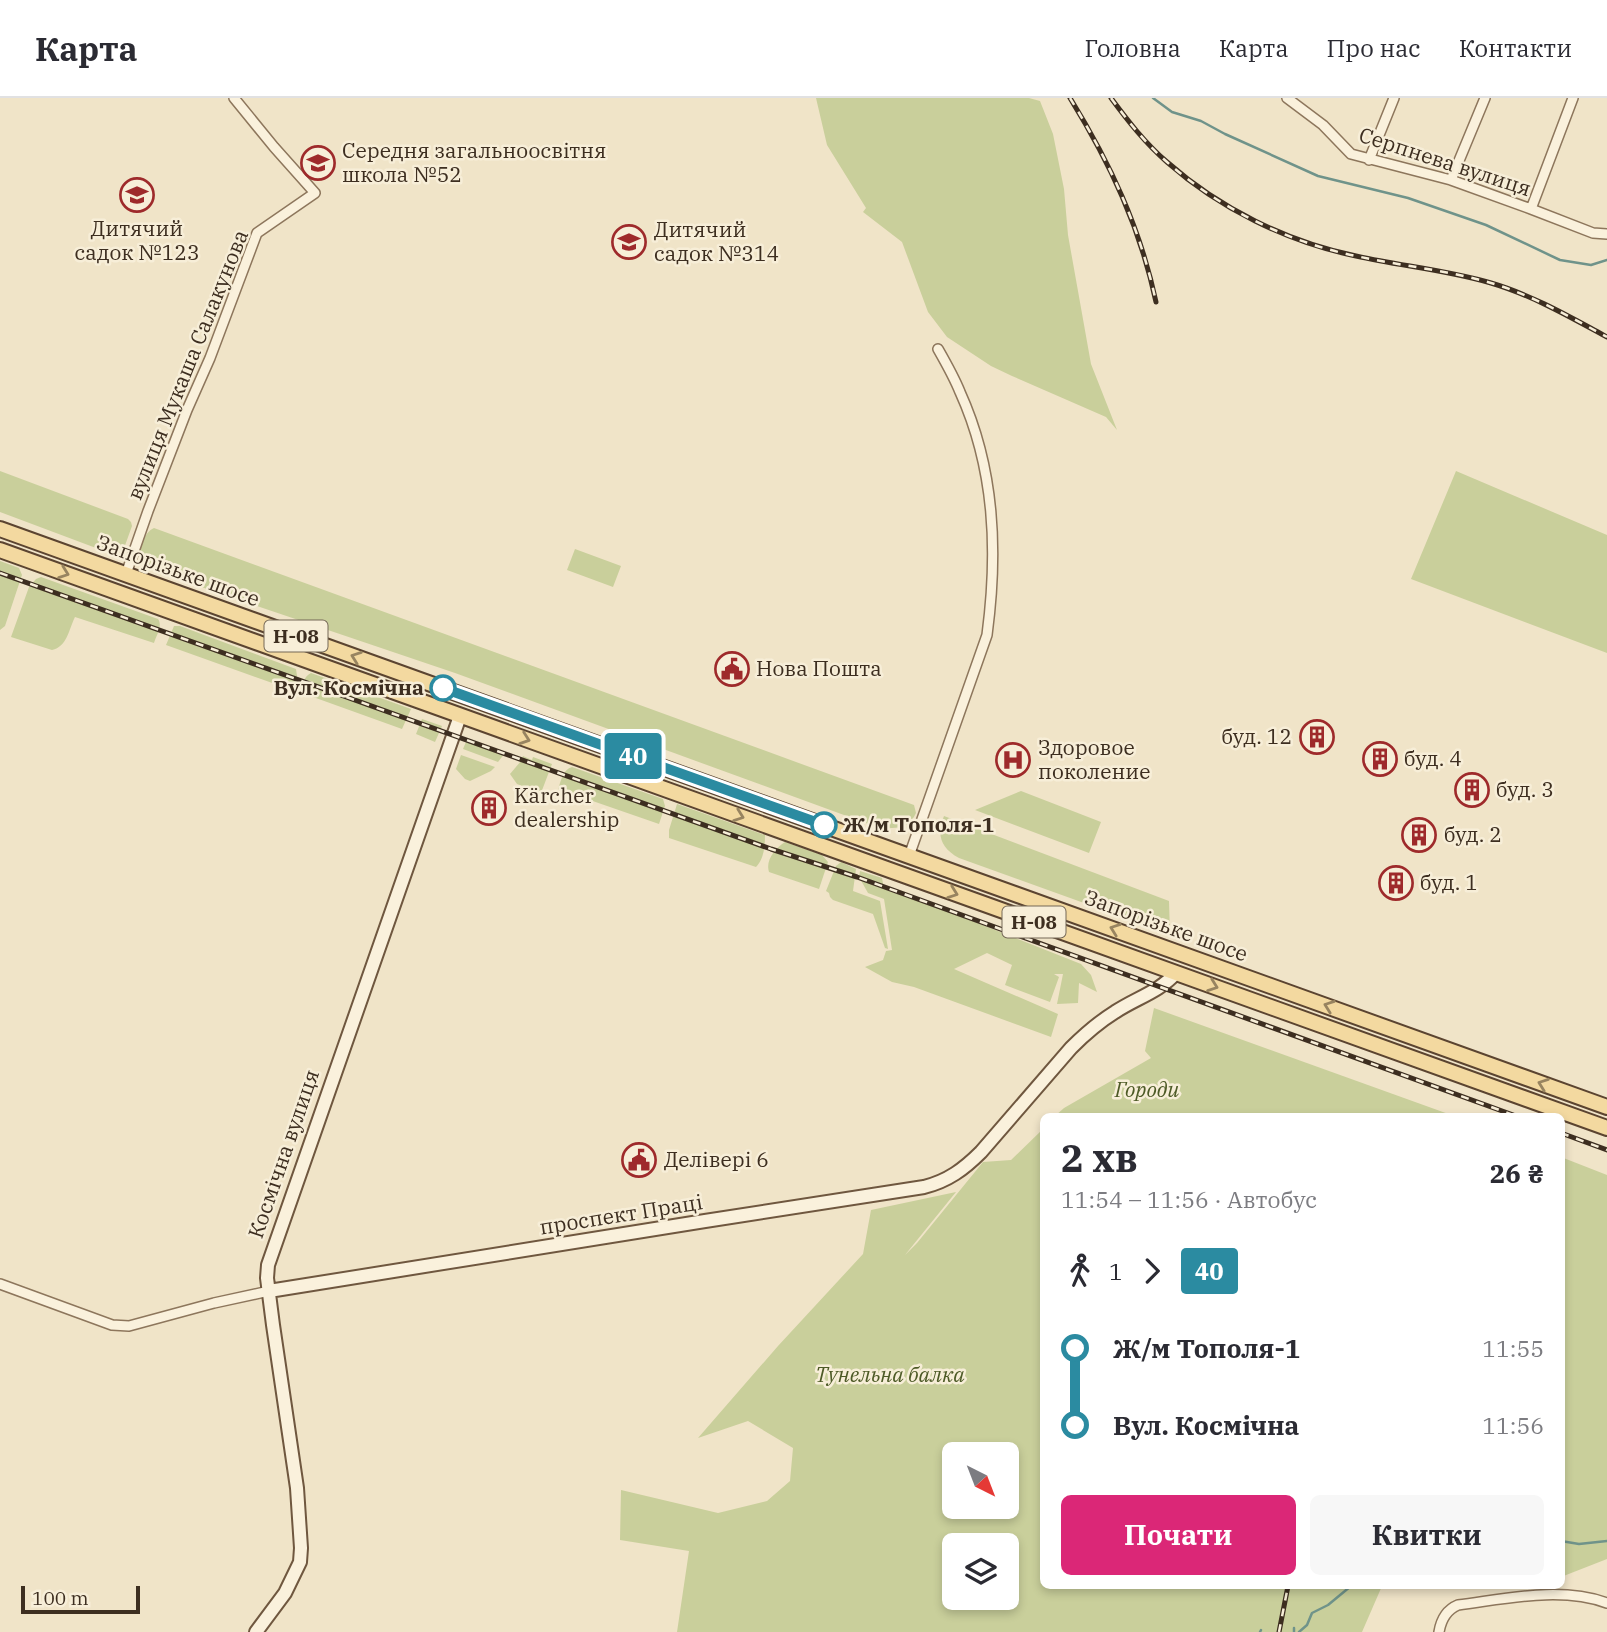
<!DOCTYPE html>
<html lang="uk">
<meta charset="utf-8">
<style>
body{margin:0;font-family:"IBM Plex Serif",serif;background:#f7f7f7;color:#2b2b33;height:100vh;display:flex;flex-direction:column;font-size:26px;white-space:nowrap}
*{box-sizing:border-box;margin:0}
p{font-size:23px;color:#7c7c81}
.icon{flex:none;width:38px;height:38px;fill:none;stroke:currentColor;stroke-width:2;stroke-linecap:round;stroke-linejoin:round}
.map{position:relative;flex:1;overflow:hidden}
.side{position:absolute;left:1040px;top:1015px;width:525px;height:476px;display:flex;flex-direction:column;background:#fff;border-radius:10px;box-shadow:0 4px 10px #0003}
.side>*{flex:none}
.badge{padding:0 14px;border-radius:5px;font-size:24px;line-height:46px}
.needle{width:46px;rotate:138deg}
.buttons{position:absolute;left:942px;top:1344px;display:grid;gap:14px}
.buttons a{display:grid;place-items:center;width:77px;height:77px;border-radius:10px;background:#fff;box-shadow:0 4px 10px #0003;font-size:35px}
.scale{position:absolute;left:21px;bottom:18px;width:119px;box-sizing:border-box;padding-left:7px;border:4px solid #3d2e20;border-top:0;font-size:19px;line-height:24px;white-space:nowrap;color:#3d2e20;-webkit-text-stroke:5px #f7eed8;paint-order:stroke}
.map>.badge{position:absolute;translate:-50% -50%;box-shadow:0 0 0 4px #fff}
.legs{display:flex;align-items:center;gap:10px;height:77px;padding:0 21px;font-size:23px}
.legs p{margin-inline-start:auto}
.headline{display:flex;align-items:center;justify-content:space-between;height:119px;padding:0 21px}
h1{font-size:38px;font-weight:700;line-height:52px}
.primary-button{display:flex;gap:14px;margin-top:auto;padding:14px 21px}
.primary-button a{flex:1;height:80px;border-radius:10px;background:#db2777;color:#fff;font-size:28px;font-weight:700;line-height:80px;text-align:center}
.primary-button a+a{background:#f7f7f7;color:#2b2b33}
ul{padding:0 21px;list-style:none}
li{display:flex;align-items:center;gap:24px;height:77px;font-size:26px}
li i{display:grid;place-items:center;width:10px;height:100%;margin:0 9px;background:currentColor}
li i::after{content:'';width:18px;height:18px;margin:-9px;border:5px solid;border-radius:50%;background:#fff}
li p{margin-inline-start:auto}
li:first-child i{background:linear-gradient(#0000 50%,currentColor 0)}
li:last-child i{background:linear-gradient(currentColor 50%,#0000 0)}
header{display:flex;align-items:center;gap:42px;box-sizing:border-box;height:98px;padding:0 35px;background:#fff;border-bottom:2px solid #e1e1e2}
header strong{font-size:33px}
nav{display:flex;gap:38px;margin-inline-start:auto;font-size:24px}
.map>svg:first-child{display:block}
.green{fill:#c9cf9b;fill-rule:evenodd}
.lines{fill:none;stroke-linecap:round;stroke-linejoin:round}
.stream{stroke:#6f938a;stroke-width:2.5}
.street-casing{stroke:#8d765c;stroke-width:12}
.secondary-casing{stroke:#6f573f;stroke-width:16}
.primary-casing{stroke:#5b4430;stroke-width:18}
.street{stroke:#faf1dc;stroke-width:9}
.secondary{stroke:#faf1dc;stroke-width:12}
.primary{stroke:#f3d9a0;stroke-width:14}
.rail-casing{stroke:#3d2e20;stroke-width:5}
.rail{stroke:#f7eed8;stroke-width:2.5;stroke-dasharray:8;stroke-linecap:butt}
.oneway{stroke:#988460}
.line-1-casing{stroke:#fff;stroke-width:16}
.line-1{stroke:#2b8ba1;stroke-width:10}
.stop-1-dot{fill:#fff;stroke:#2b8ba1;stroke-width:3.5}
.labels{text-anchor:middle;stroke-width:5;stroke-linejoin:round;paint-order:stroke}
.shield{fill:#f7eed8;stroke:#756857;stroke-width:2}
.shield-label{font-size:19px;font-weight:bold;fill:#3d2e20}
.poi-label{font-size:21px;fill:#3d2e20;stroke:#f7eed8;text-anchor:start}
.street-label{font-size:21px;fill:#3d2e20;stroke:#f7eed8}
.stop-label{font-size:21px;font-weight:bold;fill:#3d2e20;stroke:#f7eed8;text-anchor:end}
.park-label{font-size:21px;font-style:italic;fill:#4d5a26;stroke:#f7eed8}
</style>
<header>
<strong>Карта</strong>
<nav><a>Головна</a><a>Карта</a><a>Про нас</a><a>Контакти</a></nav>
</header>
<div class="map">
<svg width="1607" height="1534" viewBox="0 0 1607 1534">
<rect width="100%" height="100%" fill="#f0e4c8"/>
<!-- green -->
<path class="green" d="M816,0h213l11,3 13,33 11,55 4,46 23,129 26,66 -11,-13 -94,-41 -21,-10 -44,-29 -19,-25 -26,-70 -39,-30 3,-4 -39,-63z
M0,373l128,48 3,3 1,4 -9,25 -3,2 -8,1 -112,-42z
M1456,373l151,64v118l-196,-74z
M154,430l760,277 2,8c-8,18 -24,16 -42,13l-419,-153 -304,-103 -6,-3 -6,-8c1,-11 5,-27 15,-31z
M575,451l46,17 -8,21 -46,-17z
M0,463l19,7 3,7 -17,51 -5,4z
M41,479l117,42c5,7 -2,17 -4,24l-79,-26c-6,12 -8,30 -23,33l-41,-13 18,-50 7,-8z
M174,528h6l116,43 1,7 -5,14 -126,-45z
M311,575l100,36 -9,20 -100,-36c0,-8 2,-17 9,-20z
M422,621l20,7 -7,16 -19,-8z
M469,642l36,13 -7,9 -35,-13 3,-7z
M461,657l34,12 -4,4 -21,10 -5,-2 -9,-10z
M523,658l9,4 1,-3 19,7 -11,29 -24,-9 -7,-10 11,-13z
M572,669l91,32 2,7 -6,18 -101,-35c3,-8 5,-20 14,-22z
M1021,693l80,31 -12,31 -114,-43z
M677,706l88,31c0,11 -1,24 -9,32l-87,-29v-8z
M944,718l225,85 1,33 -211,-76c-18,-10 -23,-23 -15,-42z
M785,744l37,13 6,7 -9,27 -50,-17c-4,-12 7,-24 16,-30z
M841,764l15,7 -3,22 27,10 8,48 -3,-1 -12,-34 -40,-14 -3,-3 -1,-4 -3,-2 10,-25z
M860,773l22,7 2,11 76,27 121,48 10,11 6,17 -18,-9 -1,20 -21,1 6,-30h-9l5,3 -9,25 -45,-17 7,-20 -25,-12 -33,16 104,45 -7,23 -137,-50 -22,-5 -27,-15 18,-7 3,-9 6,-1 -8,-51 -16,-6 -9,-16z
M1154,910l300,108h-399l9,-8 87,-50 -6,-7z
M1043,1031v457h342h-3l-20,46h-685l12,-81 -69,-11 1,-50 97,23 49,-12 23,-20 3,-33 -45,-27 -50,17 80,-92 85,-92 8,-44 85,-18 -51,63 12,-12 66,-81 28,-2zM954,1356h52v53h-52zM954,1447h52v53h-52z
M1561,1059l46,18v384l-46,18z"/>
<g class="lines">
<!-- stream -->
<path class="stream" d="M1153,0l19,14 29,9 24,13 93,42 90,22 78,27 74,35 31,5 16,-5
M1561,1443l18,3 28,-3
M1294,1530v4
M1260,1534l1,-2
M1299,1534l8,-7 5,-12 16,-8 23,-19"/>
<!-- street casing -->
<g class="street-casing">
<path id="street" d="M1287,0l36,27 28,29 100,26 80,29 62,24 14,1
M1369,62l25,-62
M1451,82l34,-82
M1531,111l42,-111
M126,476l22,-63 39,-101 23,-52 47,-125 58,-40 -41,-46 -40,-49
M909,758l78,-221c11,-83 8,-166 -27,-243 -6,-15 -14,-29 -22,-43
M0,1186l112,41 17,1 85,-23 55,-12
M1439,1534c2,-12 7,-22 19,-27 48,-6 102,-19 149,-2"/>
</g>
<!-- secondary casing -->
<g class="secondary-casing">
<path id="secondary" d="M269,1193l436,-70 219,-34c24,-6 40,-18 57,-35l90,-104c13,-13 28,-26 44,-36 21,-14 44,-20 61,-39
M256,1534l29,-39 15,-31 1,-14 -4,-60 -24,-163 -6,-47 1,-13 192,-549"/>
</g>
<!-- primary casing -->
<g class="primary-casing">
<path id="primary" d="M0,431l1607,578
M0,452l1607,578"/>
</g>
<!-- street -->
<use href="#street" class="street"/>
<!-- secondary -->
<use href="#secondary" class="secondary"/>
<!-- primary -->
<use href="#primary" class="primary"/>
<!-- rail casing -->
<g class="rail-casing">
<path id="rail" d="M1070,0c40,65 70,129 86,204
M1111,0c17,23 34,45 56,64 52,46 120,80 189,94 45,10 91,14 135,27 41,12 79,34 116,54
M0,475l771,276 86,28 659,239
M1561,1035l46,17
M1279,1534l9,-46"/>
</g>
<!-- rail -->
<use href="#rail" class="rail"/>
</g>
<!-- one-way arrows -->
<defs><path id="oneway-chevron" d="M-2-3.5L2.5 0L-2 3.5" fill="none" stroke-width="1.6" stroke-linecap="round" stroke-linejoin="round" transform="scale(1.75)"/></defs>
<g class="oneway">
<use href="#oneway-chevron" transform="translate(64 475) rotate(20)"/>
<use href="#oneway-chevron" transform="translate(356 559) rotate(-160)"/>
<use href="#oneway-chevron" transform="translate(525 641) rotate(19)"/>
<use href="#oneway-chevron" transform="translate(739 718) rotate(20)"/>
<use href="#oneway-chevron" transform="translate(953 795) rotate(20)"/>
<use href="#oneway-chevron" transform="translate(1115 831) rotate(-160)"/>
<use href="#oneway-chevron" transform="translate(1213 888) rotate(20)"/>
<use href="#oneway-chevron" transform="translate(1329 908) rotate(-160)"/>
<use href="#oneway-chevron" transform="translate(1543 986) rotate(-160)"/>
</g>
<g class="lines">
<!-- line-1 casing -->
<g class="line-1-casing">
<path id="line-1" d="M443,590l381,137"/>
</g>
<!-- line-1 -->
<use href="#line-1" class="line-1"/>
</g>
<!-- icons -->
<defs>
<g id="school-ring" transform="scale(1.75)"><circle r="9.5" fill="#f7eed8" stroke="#9e2a2b" stroke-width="1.5"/><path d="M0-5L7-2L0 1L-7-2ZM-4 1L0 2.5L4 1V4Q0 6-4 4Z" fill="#9e2a2b"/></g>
<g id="civic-ring" transform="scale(1.75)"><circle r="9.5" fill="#f7eed8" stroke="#9e2a2b" stroke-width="1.5"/><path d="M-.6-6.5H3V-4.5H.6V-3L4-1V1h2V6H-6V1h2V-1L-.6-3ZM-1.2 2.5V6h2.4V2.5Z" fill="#9e2a2b"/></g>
<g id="building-ring" transform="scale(1.75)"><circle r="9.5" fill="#f7eed8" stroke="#9e2a2b" stroke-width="1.5"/><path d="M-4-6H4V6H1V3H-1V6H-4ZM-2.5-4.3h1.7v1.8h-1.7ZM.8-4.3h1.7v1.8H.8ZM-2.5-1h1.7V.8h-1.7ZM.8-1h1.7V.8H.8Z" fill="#9e2a2b"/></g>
<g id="hospital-ring" transform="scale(1.75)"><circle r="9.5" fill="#f7eed8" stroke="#9e2a2b" stroke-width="1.5"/><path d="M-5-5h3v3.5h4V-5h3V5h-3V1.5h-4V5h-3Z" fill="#9e2a2b"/></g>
</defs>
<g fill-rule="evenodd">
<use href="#school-ring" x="318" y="65"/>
<use href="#school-ring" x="137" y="97"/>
<use href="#school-ring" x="629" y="144"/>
<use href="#civic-ring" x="732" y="571"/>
<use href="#building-ring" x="1317" y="639"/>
<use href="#building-ring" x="1380" y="661"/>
<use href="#hospital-ring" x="1013" y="662"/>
<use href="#building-ring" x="1472" y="692"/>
<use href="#building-ring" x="489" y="710"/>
<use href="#building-ring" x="1419" y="737"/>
<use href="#building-ring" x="1396" y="785"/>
<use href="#civic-ring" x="639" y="1062"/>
</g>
<!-- markers -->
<g class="stop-1-dot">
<circle cx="443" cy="590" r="12"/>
<circle cx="824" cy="727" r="12"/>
</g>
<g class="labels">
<!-- shield labels -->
<g class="shield">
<rect x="264.5" y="522.5" width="63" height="31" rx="5"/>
<rect x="1002.5" y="808.5" width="63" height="31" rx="5"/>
</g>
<g class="shield-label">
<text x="296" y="545">Н-08</text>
<text x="1034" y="831">Н-08</text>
</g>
<!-- poi labels -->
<g class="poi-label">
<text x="342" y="60">Середня загальноосвітня<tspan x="342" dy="24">школа №52</tspan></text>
<text x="137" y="138" text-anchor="middle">Дитячий<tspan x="137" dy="24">садок №123</tspan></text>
<text x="654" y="139">Дитячий<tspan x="654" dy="24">садок №314</tspan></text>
<text x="756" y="578">Нова Пошта</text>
<text x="1292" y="646" text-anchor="end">буд. 12</text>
<text x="1038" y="657">Здоровое<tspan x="1038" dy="24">поколение</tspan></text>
<text x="1404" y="668">буд. 4</text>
<text x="1496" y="699">буд. 3</text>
<text x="514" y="705">Kärcher<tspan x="514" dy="24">dealership</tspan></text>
<text x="1444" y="744">буд. 2</text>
<text x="1420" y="792">буд. 1</text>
<text x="664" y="1069">Делівері 6</text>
</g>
<!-- street labels -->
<g class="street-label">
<text transform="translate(1445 64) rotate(18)" y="7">Серпнева вулиця</text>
<text transform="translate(188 267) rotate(-68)" y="7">вулиця Мукаша Салакунова</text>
<text transform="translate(178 473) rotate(20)" y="7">Запорізьке шосе</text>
<text transform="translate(1166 828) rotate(20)" y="7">Запорізьке шосе</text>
<text transform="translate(284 1056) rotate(-71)" y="7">Космічна вулиця</text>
<text transform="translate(621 1117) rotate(-9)" y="7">проспект Праці</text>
</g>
<!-- stop labels -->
<g class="stop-label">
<text x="424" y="597">Вул. Космічна</text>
<text x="843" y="734" text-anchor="start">Ж/м Тополя-1</text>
</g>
<!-- park labels -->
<g class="park-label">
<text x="1147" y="999">Городи</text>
<text x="890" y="1284">Тунельна балка</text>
</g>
</g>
</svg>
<div class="buttons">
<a><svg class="needle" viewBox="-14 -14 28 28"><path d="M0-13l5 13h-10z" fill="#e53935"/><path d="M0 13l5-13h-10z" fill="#7c7c81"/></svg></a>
<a><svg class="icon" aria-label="layers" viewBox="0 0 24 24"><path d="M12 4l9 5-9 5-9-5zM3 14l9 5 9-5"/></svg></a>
</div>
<div class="scale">100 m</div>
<b class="badge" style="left:633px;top:658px;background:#2b8ba1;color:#fff">40</b>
<section class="side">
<div class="headline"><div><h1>2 хв</h1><p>11:54 – 11:56 · Автобус</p></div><b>26 ₴</b></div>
<div class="legs"><svg class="icon" aria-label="walk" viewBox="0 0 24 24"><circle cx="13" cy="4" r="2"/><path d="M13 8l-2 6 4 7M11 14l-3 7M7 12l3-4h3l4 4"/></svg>1<svg class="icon" aria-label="forward" viewBox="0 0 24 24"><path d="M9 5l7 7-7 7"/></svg><b class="badge" style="background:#2b8ba1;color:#fff">40</b></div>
<ul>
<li><i style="color:#2b8ba1"></i><b>Ж/м Тополя-1</b><p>11:55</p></li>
<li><i style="color:#2b8ba1"></i><b>Вул. Космічна</b><p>11:56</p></li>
</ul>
<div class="primary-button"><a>Почати</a><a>Квитки</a></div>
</section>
</div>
